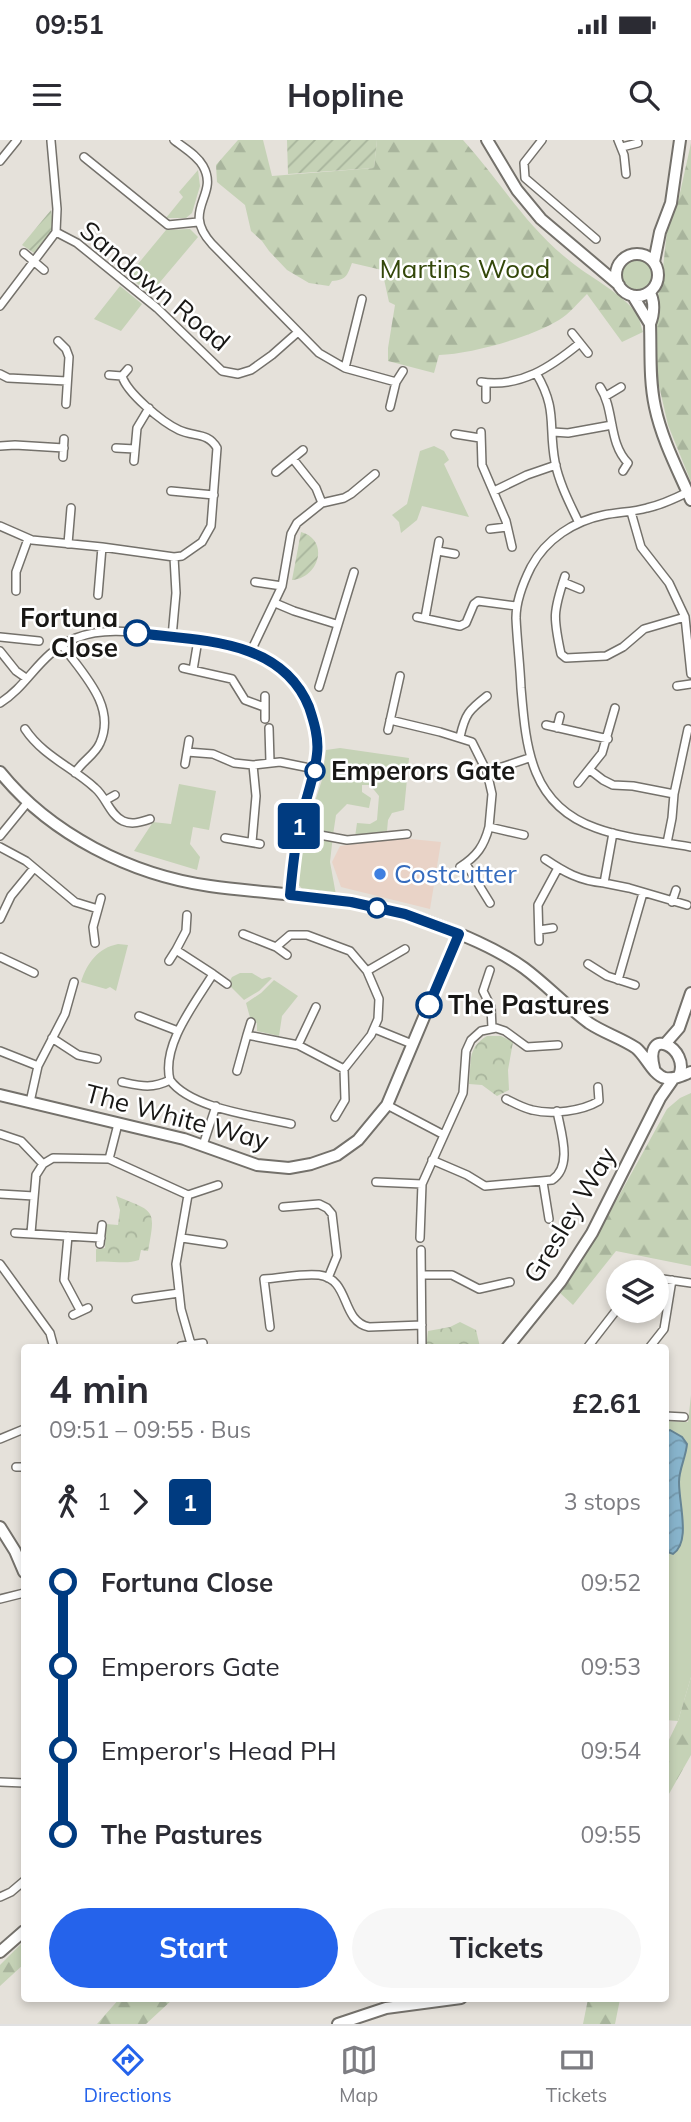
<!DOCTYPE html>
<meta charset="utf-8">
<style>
body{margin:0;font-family:Mulish,sans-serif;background:#f7f7f7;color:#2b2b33;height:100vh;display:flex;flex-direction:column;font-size:26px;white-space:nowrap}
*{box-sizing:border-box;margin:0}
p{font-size:23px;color:#7c7c81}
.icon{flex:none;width:38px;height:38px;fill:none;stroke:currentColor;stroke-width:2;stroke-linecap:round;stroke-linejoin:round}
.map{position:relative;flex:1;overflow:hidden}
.side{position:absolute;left:21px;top:1204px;width:648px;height:658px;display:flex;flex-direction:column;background:#fff;border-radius:7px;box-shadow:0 4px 10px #0003}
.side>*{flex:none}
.badge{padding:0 14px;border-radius:5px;font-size:24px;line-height:46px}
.buttons{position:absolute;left:606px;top:1120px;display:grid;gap:14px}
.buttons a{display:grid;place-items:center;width:63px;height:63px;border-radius:50%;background:#fff;box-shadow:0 4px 10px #0003;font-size:35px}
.map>.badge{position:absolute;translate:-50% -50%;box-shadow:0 0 0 4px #fff}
.legs{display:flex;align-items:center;gap:10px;height:77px;padding:0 28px;font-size:23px}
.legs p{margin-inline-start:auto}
.overview{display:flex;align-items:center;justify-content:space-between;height:119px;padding:0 28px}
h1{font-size:38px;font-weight:700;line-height:52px}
.cta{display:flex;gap:14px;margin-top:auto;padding:14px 28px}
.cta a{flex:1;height:80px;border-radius:42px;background:#2563eb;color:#fff;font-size:28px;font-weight:700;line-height:80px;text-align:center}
.cta a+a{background:#f7f7f7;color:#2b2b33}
ul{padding:0 28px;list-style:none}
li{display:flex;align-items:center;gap:24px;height:84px;font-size:26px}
li i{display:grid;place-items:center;width:10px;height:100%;margin:0 9px;background:currentColor}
li i::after{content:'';width:18px;height:18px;margin:-9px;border:5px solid;border-radius:50%;background:#fff}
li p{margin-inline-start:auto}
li:first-child i{background:linear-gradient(#0000 50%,currentColor 0)}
li:last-child i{background:linear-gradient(currentColor 50%,#0000 0)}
.status{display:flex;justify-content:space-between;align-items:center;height:49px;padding:0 35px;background:#fff;direction:ltr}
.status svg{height:19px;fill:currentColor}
header{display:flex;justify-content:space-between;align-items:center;height:91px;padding:0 28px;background:#fff;font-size:32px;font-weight:700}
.dock{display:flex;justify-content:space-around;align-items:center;height:98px;border-top:2px solid #e1e1e2;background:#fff;font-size:19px;color:#7c7c81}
.dock a{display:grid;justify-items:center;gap:4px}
.dock .current{color:#2563eb}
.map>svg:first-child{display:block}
.commercial{fill:#e9d3c7}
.grass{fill:#c5d2b6}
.forest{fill:url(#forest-firs)}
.park{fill:url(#park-crowns)}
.garden{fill:url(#garden-furrows)}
.water{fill:url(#water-waves);stroke:#668595;stroke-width:2}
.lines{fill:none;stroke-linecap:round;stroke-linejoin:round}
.street-casing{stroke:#74716b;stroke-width:10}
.secondary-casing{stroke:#74716b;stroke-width:14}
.street{stroke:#fff;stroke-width:7}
.secondary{stroke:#fff;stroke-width:10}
.line-1-casing{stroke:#fff;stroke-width:16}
.line-1{stroke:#003b80;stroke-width:10}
.stop-1-dot{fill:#fff;stroke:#003b80;stroke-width:3.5}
.shop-dot{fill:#3f7fe0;stroke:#fff;stroke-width:2.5}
.labels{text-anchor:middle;stroke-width:5;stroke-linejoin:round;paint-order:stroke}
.park-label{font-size:26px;fill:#334709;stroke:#fff}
.street-label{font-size:26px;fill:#181715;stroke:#fff}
.stop-label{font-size:26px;font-weight:bold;fill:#181715;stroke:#fff;text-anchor:start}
.shop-label{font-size:26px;fill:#366cbe;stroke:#fff;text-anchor:start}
</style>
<div class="status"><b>09:51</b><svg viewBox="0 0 49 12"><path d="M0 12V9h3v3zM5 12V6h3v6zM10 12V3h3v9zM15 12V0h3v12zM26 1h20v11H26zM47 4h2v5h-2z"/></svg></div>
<header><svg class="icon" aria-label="menu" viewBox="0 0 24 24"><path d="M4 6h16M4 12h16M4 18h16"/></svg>Hopline<svg class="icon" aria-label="search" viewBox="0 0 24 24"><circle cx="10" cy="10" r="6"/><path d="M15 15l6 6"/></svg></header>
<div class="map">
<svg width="691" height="1884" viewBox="0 0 691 1884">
<defs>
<pattern id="forest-firs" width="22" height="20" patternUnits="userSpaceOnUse" patternTransform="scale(1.75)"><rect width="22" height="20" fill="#c5d2b6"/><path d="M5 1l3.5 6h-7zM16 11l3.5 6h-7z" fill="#a8b49c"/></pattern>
<pattern id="park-crowns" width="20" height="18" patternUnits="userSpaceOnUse" patternTransform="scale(1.75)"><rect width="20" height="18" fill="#c5d2b6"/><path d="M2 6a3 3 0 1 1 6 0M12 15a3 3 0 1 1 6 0" fill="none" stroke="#a8b49c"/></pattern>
<pattern id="garden-furrows" width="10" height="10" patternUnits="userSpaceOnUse" patternTransform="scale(1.75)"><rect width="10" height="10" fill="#c5d2b6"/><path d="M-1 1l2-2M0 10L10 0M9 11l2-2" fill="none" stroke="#a8b49c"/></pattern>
<pattern id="water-waves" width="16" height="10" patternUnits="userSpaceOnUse" patternTransform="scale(1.75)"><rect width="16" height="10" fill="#88b4cc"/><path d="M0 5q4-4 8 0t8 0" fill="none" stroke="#759aae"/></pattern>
</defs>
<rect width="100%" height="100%" fill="#e5e1da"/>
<!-- commercial -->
<path class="commercial" d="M401,698l40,4 -11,67 -89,-22 -9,-25 8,-16z"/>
<!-- grass -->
<path class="grass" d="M198,30l2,16 -8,27 -6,5h-20l17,-21 -4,-5z
M190,89l8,8 -48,57 -22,-18 38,-46z
M617 136a19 19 0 1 1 38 0a19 19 0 1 1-38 0Z
M120,146l22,18 -21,27 -27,-12z
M434,306l10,5 5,9 -5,4 25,53 -47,-11 -5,14 -16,13 -2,-11 -7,-7 15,-11 13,-53z
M340,608l69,10 -5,52 -12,3 -4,7 -1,11 -32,6 2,-14 13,1 7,-4 2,-24 -9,-11h-8v7l9,6 -2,10 -22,-4 -11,11 -3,20 -3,27 6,33 -31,-3 -8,-9 5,-42 20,-61 4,-30z
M179,644l37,7 -7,39 -16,-3 -3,17 10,13 -3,13 -63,-19 19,-29 18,2z
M118,804l10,1 -12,46 -6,-4 -4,2 -25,-7c6,-19 17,-34 37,-38z
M240,833h12l10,6 7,-2 3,1 -13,13 -15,9 -16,-16 4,-7z
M274,840l24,16 -16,20 -3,20 -22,-5v-8l-6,-2 -5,-18 15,-10z
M691,1255v282l-13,44 -13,-1v-299l23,1z"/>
<!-- forest -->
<path class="forest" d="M238,0h25l9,36 102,-8 3,-28h86c39,43 64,89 112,125 17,13 52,32 63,51 2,4 3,11 5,16l-21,10 -35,-48c-9,9 -18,20 -28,26 -28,17 -87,34 -120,35l-5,18 -46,-12v-13l7,-43 -6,-3 -7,-32 -30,-7c-5,13 -6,17 -20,18l-3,5 -20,-3 -22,-13 -18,-19 -7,-10 -11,-10 -6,-26 -28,-23 -1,-17z
M691,3v339l-23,-57 -11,-48 -1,-70 7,-39 4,-37 11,-29z
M691,953v173l-75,-15 -43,54 -14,-13 35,-51 73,-132 13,-11z
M691,1537v78l-26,46v-53l13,-27z
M24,1801v23l-24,22v-21z
M120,1858h53v1l-27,25h-49z
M588,1859h32l-5,25h-32z"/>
<!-- park -->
<path class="park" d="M487,896h14l12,6 -5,28 1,20 -12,6 -15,-11 -13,-1c3,-20 -3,-36 18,-48z
M116,1056c39,16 40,12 32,55l-7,-1 -2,10c-13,5 -29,0 -43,2v-13l9,-1 1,-24 12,1 2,-15z
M460,1182l16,8 4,17h-54l2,-16 22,-4z"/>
<!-- garden -->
<path class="garden" d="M287,0h90l-3,28 -86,6z
M51,70l3,18 -20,25 -12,-8z
M301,392c29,8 18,46 -9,48z"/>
<!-- water -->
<path class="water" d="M670,1290l12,7 5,7c-1,13 -8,25 -8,38 0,23 12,60 -6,72l-8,-3v-119z"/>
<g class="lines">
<!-- street casing -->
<g class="street-casing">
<path id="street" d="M174,0c10,8 23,15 29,26 17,30 -23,43 9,78l107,109 26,15 51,14
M542,0l-18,23 1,15 71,61
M618,0l6,15 2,19
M51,1l6,68 -1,23 21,11 80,65 65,63 16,3 13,-4 21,-15 26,-23
M622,7l16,-4
M84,17l84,68 30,-3
M0,21l17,-21
M24,113l20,17
M0,166l56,-74
M572,193l16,20
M58,201l8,8 3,8 -3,47
M345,228l17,-69
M536,233c22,37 12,52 19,89 4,21 15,42 24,61
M0,234l8,4 59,3
M109,235l13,1 6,-7
M481,242c39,6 70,-15 99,-39
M600,247c15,23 8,56 28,76l-5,8
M606,256l15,-9
M486,259v-16
M390,267l6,-25 7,-11
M481,292l1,33 24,56 6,26
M553,292l15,1 44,-8
M455,294l25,4
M0,306l15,-1 49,3
M116,308l19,1
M63,317l1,-18
M293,319l23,29 6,15
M134,321l3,-33 12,-20
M276,332l27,-22
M171,351l43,4
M494,351l33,-16 29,-10
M688,352c-14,7 -27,13 -41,16 -14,4 -28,4 -43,7 -30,6 -58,24 -73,52 -8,16 -15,33 -15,51 1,23 4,46 5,70 5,59 9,117 75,140 30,11 64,13 95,19
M631,372l10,35 28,36 16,34 6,57
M0,386l32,14 70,7 72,10 8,-1 20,-14 9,-16 6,-78c-9,-16 -23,-11 -38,-18 -17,-8 -52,-37 -57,-54
M490,389l17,-2
M68,404l3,-36
M438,411l17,3
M565,436c-12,36 -12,41 -4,78l5,4 40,-2 17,-9 21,-18 41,-12
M255,442l27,4
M563,442l17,7
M16,451v-19l12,-33
M98,455l4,-48
M275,463l19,8 42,13
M417,477l43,9 6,-3 8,-19 4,-3 38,5
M425,478l14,-77
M0,497l39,4
M172,497l4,-44 -2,-36
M62,505c20,28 55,61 38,98 -5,12 -18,18 -25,30
M0,511l16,20 10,7
M251,511l31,-65 9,-52 6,-11 25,-20 22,-5 7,-4 24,-20
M183,528l49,11 13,21 19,7
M193,530l5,-30
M677,546l14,-2
M319,547l35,-115
M265,556v23
M0,563c30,-19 39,-50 76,-65 31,-12 63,-5 95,-1 23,3 47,4 68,10 42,12 74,49 78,92 4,31 -11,59 -18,88 -6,22 -6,46 -9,68
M390,580l50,12 32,10 15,30
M546,585l62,14
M269,588l1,34
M557,588l3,-12
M25,589c18,27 47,38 70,59 11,9 15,27 28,33 9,4 18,1 27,-2
M388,590l12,-54
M460,597c5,-23 9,-27 27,-41
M187,612l26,2 21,9 19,2 27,-3 35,7
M185,624l4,-24
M590,630l13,10 10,5 20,1 41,8
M578,643l24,-30 13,-45
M106,660l9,-5
M298,691l49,9 60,-6
M613,693l-9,50 25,5 58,17
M524,695l-35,-8 3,-33 -5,-22 42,-14
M0,696l27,-33
M225,698l35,6
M252,702l4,-46 -3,-31
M667,703l5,-25 2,-24 14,-65
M0,707l26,14 49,41 23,7 -5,18 2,16
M545,719c19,13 35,22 59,24
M466,724l24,39
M460,727c17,-11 24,-21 29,-40
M672,762l4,-12
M98,769l3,-11
M187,775l-1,16 -10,19 37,24c-17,28 -52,71 -43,106 21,29 87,36 121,44
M0,779l11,-23 23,-28
M539,790l14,-2
M539,801l-1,-36 20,-37
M276,807l11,8
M0,817l34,16
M169,821l7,-11
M588,824l19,12 28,9
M490,830l-7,21 8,16 1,21
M367,831l38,-22
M213,834l14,10
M618,840l25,-87
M139,876l39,15
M375,889l37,15
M247,895l4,-13
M52,898l26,17 19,4
M298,905l18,-38
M0,911l38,15 -8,36
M38,926l27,-52 9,-32
M237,931l10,-36 51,10 46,24 27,-34 7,-16 1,-20 -12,-28 -17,-20 -43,-16h-17l-14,12 -33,-13
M122,942c19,4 30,7 48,-2
M506,959c8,4 17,9 26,11 20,5 50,1 67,-9l-1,-14
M387,965l57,30
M335,977l10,-17 -1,-31
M0,994l21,7 22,23
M203,1005l13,-39
M109,1019l9,-35
M432,1020l35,15 18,11 67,-6c21,-14 9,-47 5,-69
M376,1042l46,2
M543,1042l6,37
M0,1054l34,2
M188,1055l-12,69 5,45 10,35
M283,1067l36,-3 8,4 5,6 5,42 -9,22
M15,1093l86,5
M31,1093l5,-58 7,-11 10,-6 56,1 79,36 30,-10
M68,1096l-4,44 16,30
M182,1098l41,6
M420,1098l2,-54 41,-91 3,-42 5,-11 10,-9 15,-3 9,3 22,16 31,-2
M100,1104l2,-19
M421,1110l1,98
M0,1124l50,69 4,15
M423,1135h29l27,14 31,-7
M656,1138l35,5
M136,1159l43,-6
M73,1175l15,-7
M270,1187l-6,-48c18,-1 38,-6 55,-4 32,4 21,46 50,52l53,-2
M181,1206l22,-3
M587,1208l31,-40
M649,1208l15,-19 8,-49
M665,1276l19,1
M0,1299l24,-10
M16,1327h8
M0,1459l24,-6
M0,1642l24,1
M0,1757l11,-5 13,-11"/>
</g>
<!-- secondary casing -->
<g class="secondary-casing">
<path id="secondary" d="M487,0l30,50 24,29 78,66
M616 135a21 21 0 1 1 42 0a21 21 0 1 1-42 0Z
M654,122l6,-30 11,-29 9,-63
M649,152c6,8 5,22 1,32 1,28 -1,55 5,83 7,33 23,63 36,93
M633,156l17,28
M0,632c50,62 131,103 210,114 73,10 149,10 219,36 32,12 67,26 95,46 23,17 42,38 65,55 15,10 32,15 47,25 10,8 17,27 29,30 9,2 18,-3 26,-6
M665,904l14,-16 12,-35
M654,928c-11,-44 37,-20 25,8
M0,955l184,44 73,26 32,3 22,-4 26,-9 21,-15 29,-35 72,-171
M507,1208l54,-67 31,-48 68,-135 14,-20
M0,1387l15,24 9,21
M0,1812l24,-21
M338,1884l48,-16 75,-10"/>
</g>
<!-- street -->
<use href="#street" class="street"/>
<!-- secondary -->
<use href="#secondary" class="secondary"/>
</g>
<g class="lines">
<!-- line-1 casing -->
<g class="line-1-casing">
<path id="line-1" d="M137,493c62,8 144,5 172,74 5,15 10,31 8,47 -3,27 -14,51 -19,78 -4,20 -6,42 -8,63l61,7 54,12 54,20 -30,71"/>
</g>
<!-- line-1 -->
<use href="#line-1" class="line-1"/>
</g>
<!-- markers -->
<g class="stop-1-dot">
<circle cx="137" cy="493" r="12"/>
<circle cx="315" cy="631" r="9"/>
<circle cx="377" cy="768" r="9"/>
<circle cx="429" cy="865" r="12"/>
</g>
<circle class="shop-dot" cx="380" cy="734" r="7"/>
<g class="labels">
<!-- park labels -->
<g class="park-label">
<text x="465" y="138">Martins Wood</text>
</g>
<!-- street labels -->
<g class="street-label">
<text transform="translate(155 146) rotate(40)" y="9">Sandown Road</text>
<text transform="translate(177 977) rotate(15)" y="9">The White Way</text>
<text transform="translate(570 1075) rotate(-59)" y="9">Gresley Way</text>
</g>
<!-- stop labels -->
<g class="stop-label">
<text x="118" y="487" text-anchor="end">Fortuna<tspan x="118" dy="30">Close</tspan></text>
<text x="331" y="640">Emperors Gate</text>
<text x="448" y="874">The Pastures</text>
</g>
<!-- shop labels -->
<g class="shop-label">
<text x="394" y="743">Costcutter</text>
</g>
</g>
</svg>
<div class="buttons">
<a><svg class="icon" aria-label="layers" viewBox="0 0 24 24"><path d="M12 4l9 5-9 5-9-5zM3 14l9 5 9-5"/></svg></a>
</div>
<b class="badge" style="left:299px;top:686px;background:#003b80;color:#fff">1</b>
<section class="side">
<div class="overview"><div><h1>4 min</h1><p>09:51 – 09:55 · Bus</p></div><b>£2.61</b></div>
<div class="legs"><svg class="icon" aria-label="walk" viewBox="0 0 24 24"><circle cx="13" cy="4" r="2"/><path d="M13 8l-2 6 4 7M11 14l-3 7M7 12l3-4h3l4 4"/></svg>1<svg class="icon" aria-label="forward" viewBox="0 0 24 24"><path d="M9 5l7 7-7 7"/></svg><b class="badge" style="background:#003b80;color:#fff">1</b><p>3 stops</p></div>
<ul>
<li><i style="color:#003b80"></i><b>Fortuna Close</b><p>09:52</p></li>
<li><i style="color:#003b80"></i><span>Emperors Gate</span><p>09:53</p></li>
<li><i style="color:#003b80"></i><span>Emperor's Head PH</span><p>09:54</p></li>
<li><i style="color:#003b80"></i><b>The Pastures</b><p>09:55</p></li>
</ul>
<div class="cta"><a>Start</a><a>Tickets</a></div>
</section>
</div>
<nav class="dock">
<a class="current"><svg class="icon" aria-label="directions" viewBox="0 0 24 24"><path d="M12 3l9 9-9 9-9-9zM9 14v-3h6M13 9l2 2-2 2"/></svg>Directions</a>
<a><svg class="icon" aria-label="map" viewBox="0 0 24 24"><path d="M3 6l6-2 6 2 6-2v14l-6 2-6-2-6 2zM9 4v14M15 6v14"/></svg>Map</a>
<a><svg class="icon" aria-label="tickets" viewBox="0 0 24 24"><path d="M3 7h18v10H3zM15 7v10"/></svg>Tickets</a>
</nav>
